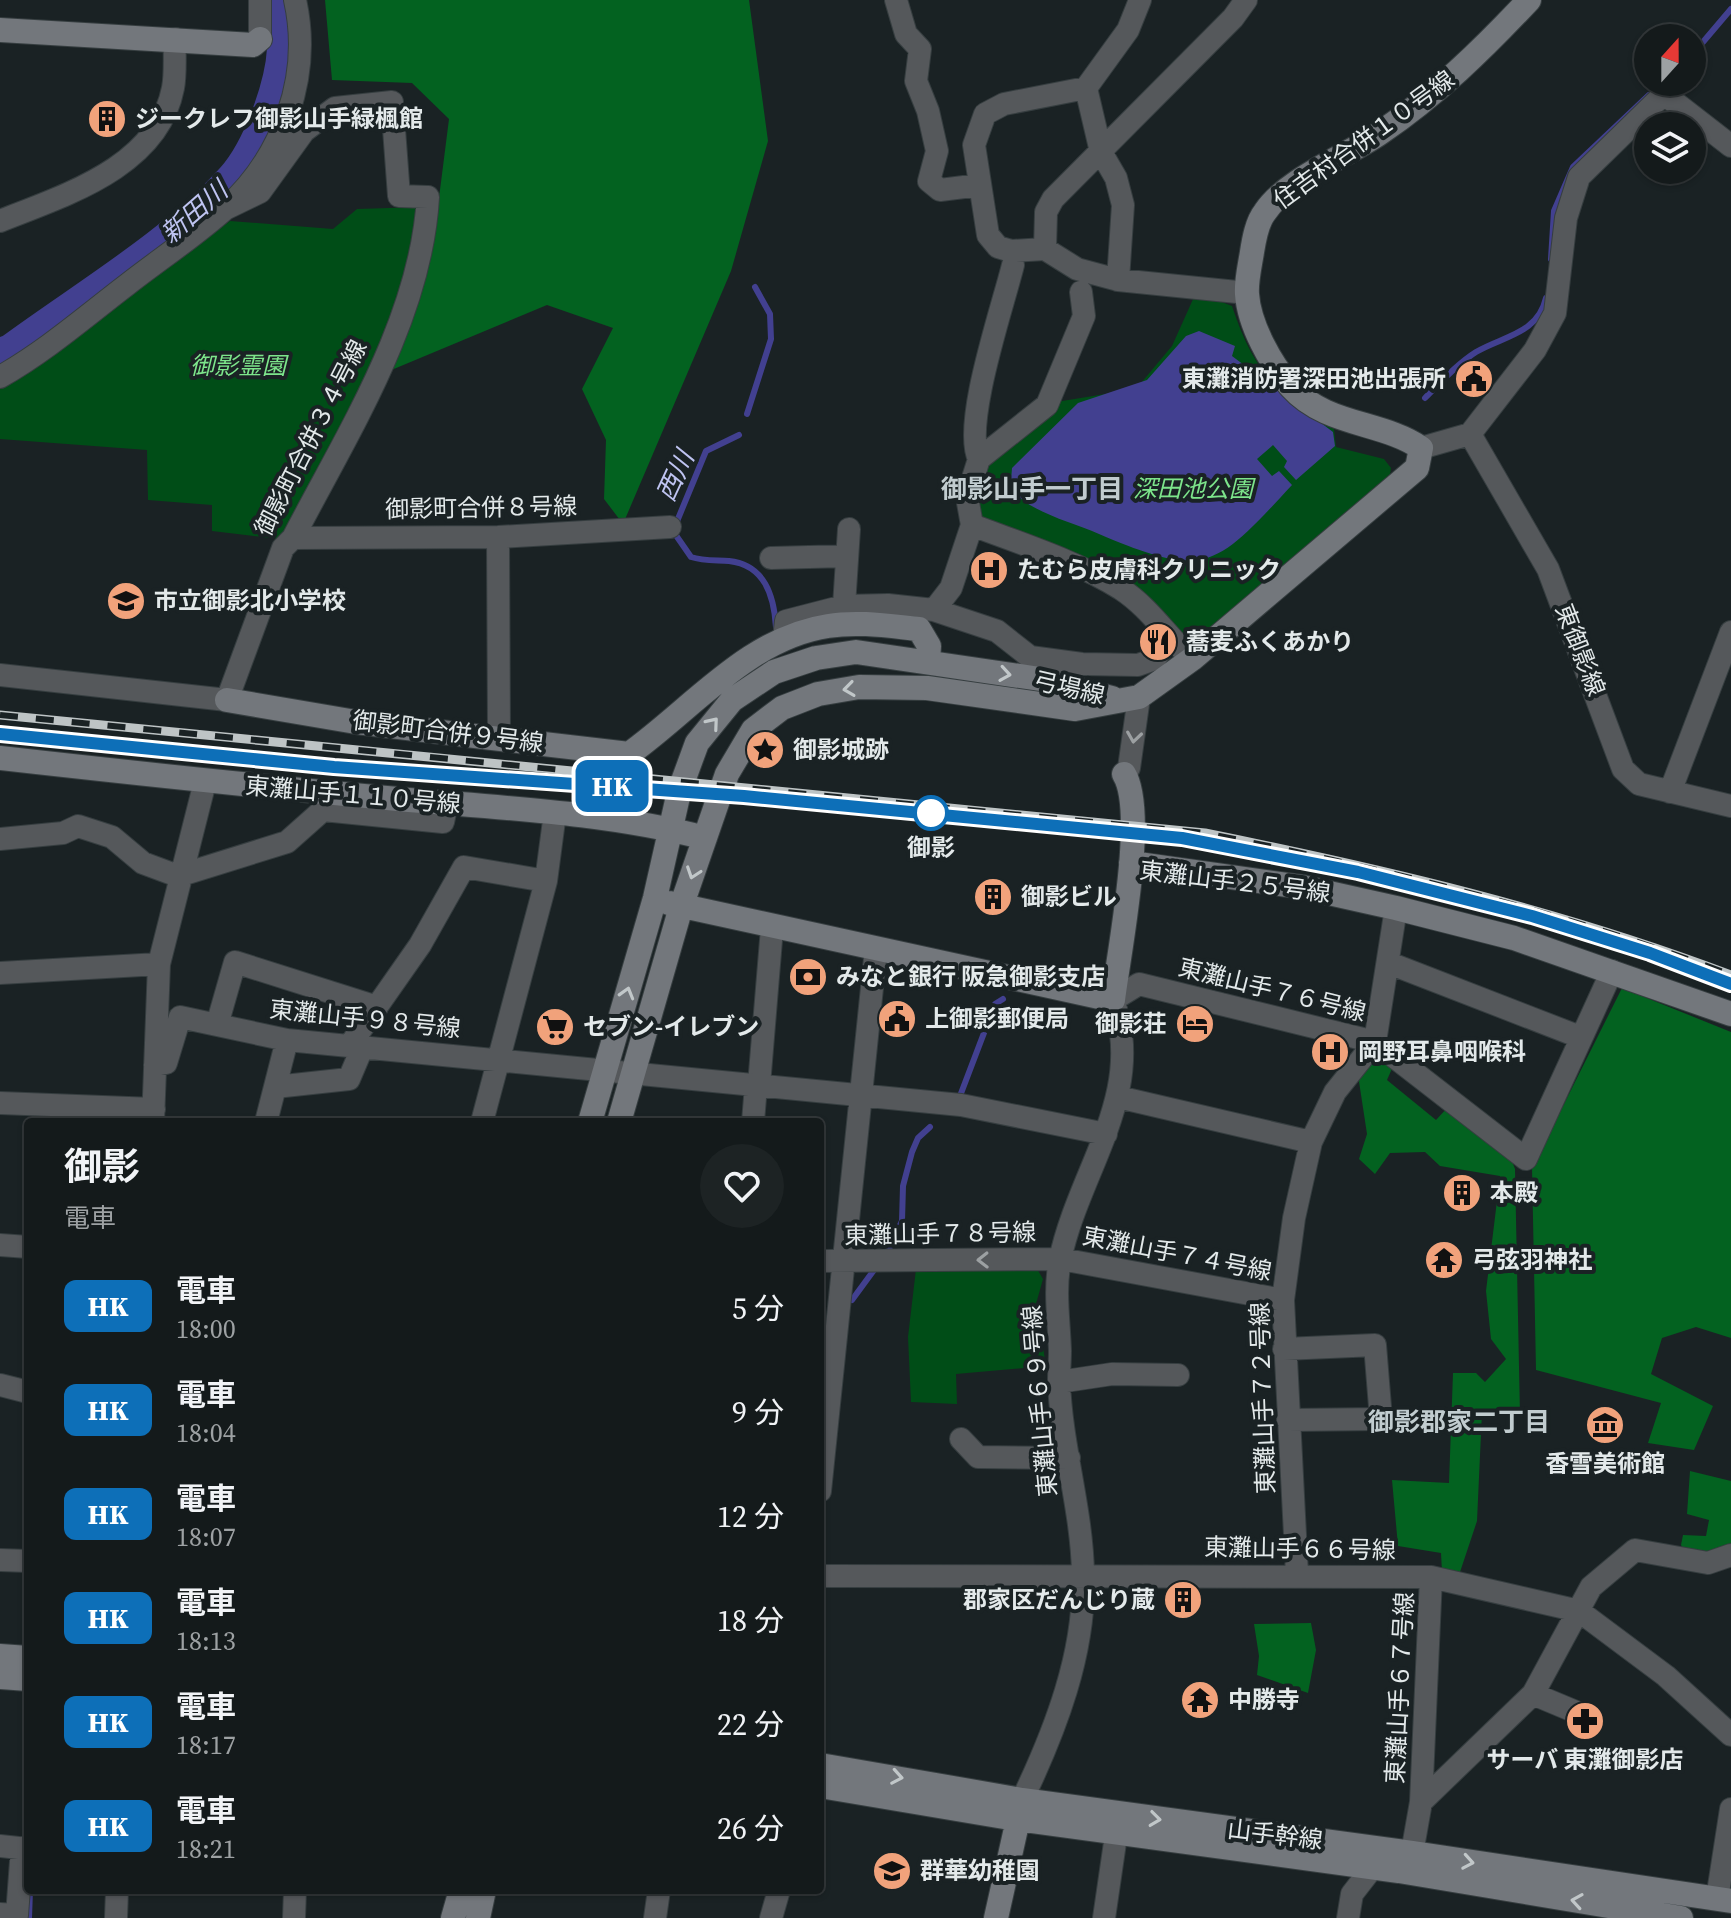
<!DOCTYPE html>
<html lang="ja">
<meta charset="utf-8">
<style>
body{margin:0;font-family:"Source Serif 4","Noto Sans JP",serif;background:#1d2324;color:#f1f3f6;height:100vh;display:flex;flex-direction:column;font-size:30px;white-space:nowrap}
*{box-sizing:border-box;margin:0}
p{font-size:26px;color:#9da1a3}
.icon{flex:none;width:44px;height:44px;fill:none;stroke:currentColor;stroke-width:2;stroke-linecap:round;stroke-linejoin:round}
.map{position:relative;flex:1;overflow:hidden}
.side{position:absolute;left:24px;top:1118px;width:800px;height:776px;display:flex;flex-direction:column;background:#141a1b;border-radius:8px;box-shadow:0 2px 6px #0004,0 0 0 2px #33383a}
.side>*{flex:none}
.badge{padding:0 16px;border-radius:12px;font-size:28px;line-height:52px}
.needle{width:52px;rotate:21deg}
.tools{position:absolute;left:1634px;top:24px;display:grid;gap:16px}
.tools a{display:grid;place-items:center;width:72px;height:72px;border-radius:50%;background:#141a1b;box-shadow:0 2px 6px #0004,0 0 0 2px #33383a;font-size:40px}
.map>.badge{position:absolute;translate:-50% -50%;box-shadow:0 0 0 4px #fff}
.round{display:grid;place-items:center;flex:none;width:84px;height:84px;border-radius:42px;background:#1d2324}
.summary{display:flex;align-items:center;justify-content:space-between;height:136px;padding:0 40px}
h1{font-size:38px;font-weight:700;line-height:60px}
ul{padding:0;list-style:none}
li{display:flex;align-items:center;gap:24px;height:104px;padding:0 40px}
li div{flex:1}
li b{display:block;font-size:30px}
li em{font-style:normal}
li .badge{min-width:88px;font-weight:700;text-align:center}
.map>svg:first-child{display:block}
.green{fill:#004d17}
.forest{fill:#036220}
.water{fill:#424090}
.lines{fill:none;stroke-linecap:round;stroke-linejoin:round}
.stream{stroke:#424090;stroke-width:6}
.river{stroke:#424090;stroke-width:34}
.street-casing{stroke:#363e40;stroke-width:24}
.secondary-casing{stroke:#363e40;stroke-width:26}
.street{stroke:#55585b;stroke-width:22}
.secondary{stroke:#73777c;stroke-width:24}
.rail-casing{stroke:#bec4c5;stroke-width:9}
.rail{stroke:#1a2224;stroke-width:6;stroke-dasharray:18;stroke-linecap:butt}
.oneway{stroke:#c1c7c9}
.oneway2{stroke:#9ca0a2}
.line-casing{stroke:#fff;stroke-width:18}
.line{stroke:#0d6fb8;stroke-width:12}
.stop-dot{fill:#fff;stroke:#0d6fb8;stroke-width:4}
.labels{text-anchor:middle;stroke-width:8;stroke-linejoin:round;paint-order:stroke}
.poi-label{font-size:24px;font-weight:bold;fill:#e3e9ea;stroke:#1a2224;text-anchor:start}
.street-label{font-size:24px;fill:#e3e9ea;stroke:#1a2224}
.park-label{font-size:24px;font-style:italic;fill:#7de58b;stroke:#1a2224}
.stop-label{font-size:24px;font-weight:bold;fill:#e3e9ea;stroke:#1a2224}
.water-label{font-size:26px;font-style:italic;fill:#bfc4f1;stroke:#1a2224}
.neighbourhood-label{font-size:26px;font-weight:bold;fill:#c1cccf;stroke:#1a2224}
</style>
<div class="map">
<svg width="1731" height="1918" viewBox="0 0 1731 1918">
<rect width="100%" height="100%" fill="#1a2224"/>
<!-- green -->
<path class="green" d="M422,207c-17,118 -82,227 -134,333l-76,-9v-26l-64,-5 -1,-50 -147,-11v-57l41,-24 189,-137 103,8 24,-20z
M1194,297l20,2 18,7c23,69 44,84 102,123l2,18 48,12 7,9 -1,7 -189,161 -31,-5 -16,-24 -162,-81 -13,-13 -4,-14 13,-37 68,-60 80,-13 36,-43z
M1036,1267l7,12 -7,25 10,62 -90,8 1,30 -46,-2 -3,-65 8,-68z"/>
<!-- forest -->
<path class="forest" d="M325,0h424l19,141 -37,130 -108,253 -19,-25 2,-59 -24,-51 31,-61 -66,-23 -158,66 44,-126 16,-126 -37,-36 -80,-3z
M1622,988l109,44v306l-35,-11 -34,11 -11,36 62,32 -19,44 -46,-7 13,-40 -125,-33 -4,-202z
M1376,1050l18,14 -7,16 49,40 12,-13 62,49 5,13 5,246 -38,-3 -5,109 -17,51h-18l-1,-19 -43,-7 -6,-66 57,3 4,-110h23l9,9 21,-23 -15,-20 -5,-48 14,-115 -60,-10 -15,-14 -35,1 -15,21 -16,-15 8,-25 -9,-59z
M1690,1471l41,10v66l-20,7 -26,-2 -4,-7 2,-10 23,1 3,-16 -22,-6z
M1311,1623l5,27 -8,43 -51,-18 2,-19 -5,-32z"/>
<!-- water -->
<path class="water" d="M1199,331l36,15 -3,10 101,76 2,14 -39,34 -12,-13 3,-6 -14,-16 -16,14 15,17 7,-5 13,14c-77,83 -85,95 -193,49 -25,-11 -58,-19 -79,-36l-9,-17 1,-13 66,-65 69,-23 39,-44z"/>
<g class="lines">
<!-- stream -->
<path class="stream" d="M1692,55l39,-46
M1551,259l3,-48 19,-44 76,-72
M1425,398c16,-16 32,-34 51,-46 27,-16 62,-18 70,-54
M747,414l24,-75 -1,-25 -15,-27
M739,435l-33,16 -33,80 18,26c12,4 25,3 38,4 36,4 45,35 47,66
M960,1096l35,-92 8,-5
M888,1251l14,-30 1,-35 9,-34 6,-14 12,-11
M852,1300l22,-30
M26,1628l2,-7
M29,1918l1,-28"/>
<!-- river -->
<path class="river" d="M0,355l11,-4c72,-53 162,-106 222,-172 26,-29 49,-92 51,-130 0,-16 -4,-33 -6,-49"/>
<!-- street casing -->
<g class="street-casing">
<path id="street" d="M260,0v39
M896,0l10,34 14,15 -4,32 12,30 9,40 -8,30 11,9 40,-5
M1246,0l-13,18 -180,181 -7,13 -1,37 32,20 41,11 129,13
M0,221c65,-26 158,-54 173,-133 3,-15 1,-33 2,-49
M1045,249l-34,2 -13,-4 -10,-12 -14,-90 11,-31 19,-10 82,-16
M1118,280l5,-75 -7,-27 -15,-26 -15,-64 42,-58 12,-30
M0,377c46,-26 86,-61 128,-93 32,-25 67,-48 97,-75 58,-52 87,-133 70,-209
M1470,434l78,135 75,200 16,15 92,22
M1421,448l49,-14 65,-84 20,-37 11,-95 13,-41 85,-83 67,52
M979,459c-17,-34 24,-153 34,-194
M972,525c50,19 104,36 149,64 29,19 46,47 71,70
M498,537l1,202
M293,538l205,-1 172,-10
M771,558l76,-2
M844,606l5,-77
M934,610l17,-22 21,-63 -5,-28 12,-38 68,-54 37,-89 -3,-24
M784,639l2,-18 58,-15 44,-1 46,5 63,21 33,26 52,7 56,1 17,-6 14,-21
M0,675l227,25 56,-152 10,-10c55,-106 128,-219 135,-341l-29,-1 -7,-94 -57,6 -31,23 -44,61 -33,16
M1124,774l5,-6 10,-71
M1670,792l61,-160
M0,839l63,-6 15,-7 34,11 31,26 35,13 109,-34 36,-32 120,12 4,-19
M1389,963l191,74
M0,973l159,-9
M217,1025l18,-63 142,45
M350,1045l70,-100 44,-78 82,14
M155,1065l11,-2 14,-46 107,23 674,65 145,29
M759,1085l13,-157
M275,1087l74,-8 14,-33
M1118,1097l193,45
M0,1103l154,6
M153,1122l6,-158 46,-182
M266,1122l21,-82
M482,1122l64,-241 9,-68
M753,1122l3,-37
M0,1245l28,2
M820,1261l241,-2 222,41
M1284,1349l91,-4 6,74 -93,1
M1059,1382l53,-8 66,1
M0,1385l28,7
M961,1439l17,18 91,1
M820,1491l56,-542
M0,1560l28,1
M1297,1574l-14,-274 11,-82 17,-76 24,-50 40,-50 21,-134
M820,1576l611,1 148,34 87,65 65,59
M1533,1694l55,23
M1022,1800c33,-69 64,-148 61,-226 -1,-65 -22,-128 -24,-193 0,-10 1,-20 1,-30 -1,-31 -6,-60 0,-91 18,-89 87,-166 53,-260l26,-16 236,58 151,117 86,-188
M1421,1802l10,-225
M0,1846l28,3
M1412,1853l9,-51 112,-108 58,-107 44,-37 73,13 23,-8
M1717,1899l14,-90
M0,1914l17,1 5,-67
M116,1918l1,-28
M294,1918l1,-28
M655,1918l4,-28
M771,1918l8,-28
M1104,1918l15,-103
M1348,1918l4,-24 21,-27"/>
</g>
<!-- secondary casing -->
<g class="secondary-casing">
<path id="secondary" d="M0,30l253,15 7,-6
M227,700l129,22 273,32c62,-44 119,-116 199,-128 30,-5 61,0 91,3l10,17 -1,15
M0,758c133,15 265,29 398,41 102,9 208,13 307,39
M1131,863l171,24 94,21 118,30 217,76
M669,903l444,97c6,-49 34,-188 11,-226
M590,1122l65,-224 24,-106 18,-49 35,-43 42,-28 42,-14 40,-6 184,27 72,19
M619,1122l62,-215 46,-133 26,-44 29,-22 36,-14 41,-7 68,1 148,21 64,-12 53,-38 225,-191 4,-20c-39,-27 -95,-22 -130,-61 -20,-23 -42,-62 -44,-93 -1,-13 3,-29 5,-42 2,-13 5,-30 13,-40 22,-33 82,-56 115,-79 56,-38 103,-84 149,-133
M0,1656l28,2
M0,1677l28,2
M820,1765l202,35 390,53 319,48
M820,1786l190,32 389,53 282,47
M453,1918l8,-28
M478,1918l6,-28
M996,1918l25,-112"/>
</g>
<!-- street -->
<use href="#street" class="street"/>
<!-- secondary -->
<use href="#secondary" class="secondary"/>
<!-- rail casing -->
<g class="rail-casing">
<path id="rail" d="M0,715l1205,118c179,36 354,77 526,142
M0,734l334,33 264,18"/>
</g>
<!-- rail -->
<use href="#rail" class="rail"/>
</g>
<!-- one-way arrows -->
<defs><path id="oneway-chevron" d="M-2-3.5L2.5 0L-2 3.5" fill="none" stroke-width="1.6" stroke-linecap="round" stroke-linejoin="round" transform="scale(2)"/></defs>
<g class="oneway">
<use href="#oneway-chevron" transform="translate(1005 674) rotate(9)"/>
<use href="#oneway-chevron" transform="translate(849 689) rotate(172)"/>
<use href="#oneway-chevron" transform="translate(713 723) rotate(-50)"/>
<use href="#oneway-chevron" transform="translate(693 873) rotate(109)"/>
<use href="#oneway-chevron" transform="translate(627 993) rotate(-74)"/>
<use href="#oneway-chevron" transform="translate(897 1777) rotate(10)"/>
<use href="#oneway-chevron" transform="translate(1155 1819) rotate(7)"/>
<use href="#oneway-chevron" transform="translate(1468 1862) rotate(10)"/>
<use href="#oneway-chevron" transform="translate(1577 1901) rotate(-171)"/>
</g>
<g class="oneway2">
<use href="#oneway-chevron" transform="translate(1134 737) rotate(98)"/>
<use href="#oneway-chevron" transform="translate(983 1260) rotate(179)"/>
</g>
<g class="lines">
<!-- line casing -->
<g class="line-casing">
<path id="line" d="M0,734l334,33 410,29 438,42 176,34 174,44 118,37 81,31"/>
</g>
<!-- line -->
<use href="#line" class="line"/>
</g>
<!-- icons -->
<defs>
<g id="building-disc" transform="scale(2)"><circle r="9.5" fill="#f1a27b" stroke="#1a2224"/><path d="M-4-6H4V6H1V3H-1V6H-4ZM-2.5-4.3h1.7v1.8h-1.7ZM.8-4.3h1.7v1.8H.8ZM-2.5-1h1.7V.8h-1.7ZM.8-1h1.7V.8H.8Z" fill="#111"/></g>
<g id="civic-disc" transform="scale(2)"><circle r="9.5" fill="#f1a27b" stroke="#1a2224"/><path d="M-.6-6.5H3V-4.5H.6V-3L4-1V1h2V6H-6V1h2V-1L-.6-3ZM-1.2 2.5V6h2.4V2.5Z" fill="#111"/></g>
<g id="hospital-disc" transform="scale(2)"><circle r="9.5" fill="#f1a27b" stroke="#1a2224"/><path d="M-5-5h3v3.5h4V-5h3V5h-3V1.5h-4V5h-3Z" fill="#111"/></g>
<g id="school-disc" transform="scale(2)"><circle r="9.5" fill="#f1a27b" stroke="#1a2224"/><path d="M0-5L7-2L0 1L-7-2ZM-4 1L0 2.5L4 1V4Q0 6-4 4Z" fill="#111"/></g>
<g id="restaurant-disc" transform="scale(2)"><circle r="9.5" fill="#f1a27b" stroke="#1a2224"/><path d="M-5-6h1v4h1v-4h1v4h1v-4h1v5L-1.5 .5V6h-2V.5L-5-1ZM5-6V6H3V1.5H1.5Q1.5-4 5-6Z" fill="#111"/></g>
<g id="sight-disc" transform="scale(2)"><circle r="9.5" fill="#f1a27b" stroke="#1a2224"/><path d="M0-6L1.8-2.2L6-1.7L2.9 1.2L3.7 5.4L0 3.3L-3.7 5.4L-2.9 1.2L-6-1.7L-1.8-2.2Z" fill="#111"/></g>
<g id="bank-disc" transform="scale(2)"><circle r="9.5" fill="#f1a27b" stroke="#1a2224"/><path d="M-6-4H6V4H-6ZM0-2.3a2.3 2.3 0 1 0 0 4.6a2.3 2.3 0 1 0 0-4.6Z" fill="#111"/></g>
<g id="hotel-disc" transform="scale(2)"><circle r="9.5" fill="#f1a27b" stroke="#1a2224"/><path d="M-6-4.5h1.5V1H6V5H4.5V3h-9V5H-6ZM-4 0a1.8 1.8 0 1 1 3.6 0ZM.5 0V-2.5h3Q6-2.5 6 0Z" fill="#111"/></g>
<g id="supermarket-disc" transform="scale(2)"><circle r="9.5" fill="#f1a27b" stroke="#1a2224"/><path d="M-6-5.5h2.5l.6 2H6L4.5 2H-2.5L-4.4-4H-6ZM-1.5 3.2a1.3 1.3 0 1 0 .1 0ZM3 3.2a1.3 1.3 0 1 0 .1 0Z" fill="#111"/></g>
<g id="temple-disc" transform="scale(2)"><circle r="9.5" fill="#f1a27b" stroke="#1a2224"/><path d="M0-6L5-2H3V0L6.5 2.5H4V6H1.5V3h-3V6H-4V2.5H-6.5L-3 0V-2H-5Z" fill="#111"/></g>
<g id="museum-disc" transform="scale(2)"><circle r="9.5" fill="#f1a27b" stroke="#1a2224"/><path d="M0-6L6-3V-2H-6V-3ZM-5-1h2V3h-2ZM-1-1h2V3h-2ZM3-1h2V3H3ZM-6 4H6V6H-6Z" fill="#111"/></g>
<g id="pharmacy-disc" transform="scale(2)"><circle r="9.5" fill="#f1a27b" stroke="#1a2224"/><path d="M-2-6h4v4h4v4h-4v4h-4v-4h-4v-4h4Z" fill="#111"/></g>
</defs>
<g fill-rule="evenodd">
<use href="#building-disc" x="107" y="119"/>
<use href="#civic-disc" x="1474" y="379"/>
<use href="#hospital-disc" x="989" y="570"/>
<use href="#school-disc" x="126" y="601"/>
<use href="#restaurant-disc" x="1158" y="642"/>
<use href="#sight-disc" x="765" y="750"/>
<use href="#building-disc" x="993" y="897"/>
<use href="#bank-disc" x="808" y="977"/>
<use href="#civic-disc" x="897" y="1019"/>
<use href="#hotel-disc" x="1195" y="1024"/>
<use href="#supermarket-disc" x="555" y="1027"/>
<use href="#hospital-disc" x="1330" y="1052"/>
<use href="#building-disc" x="1462" y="1193"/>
<use href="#temple-disc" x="1444" y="1260"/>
<use href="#museum-disc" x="1605" y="1425"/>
<use href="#building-disc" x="1183" y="1600"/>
<use href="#temple-disc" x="1200" y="1700"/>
<use href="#pharmacy-disc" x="1585" y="1721"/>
<use href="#school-disc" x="892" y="1871"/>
</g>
<!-- markers -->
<circle class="stop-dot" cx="931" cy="813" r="16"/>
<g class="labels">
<!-- poi labels -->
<g class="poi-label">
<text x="135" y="127">ジークレフ御影山手緑楓館</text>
<text x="1446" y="387" text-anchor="end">東灘消防署深田池出張所</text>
<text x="1017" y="578">たむら皮膚科クリニック</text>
<text x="154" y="609">市立御影北小学校</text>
<text x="1186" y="650">蕎麦ふくあかり</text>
<text x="793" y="758">御影城跡</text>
<text x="1021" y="905">御影ビル</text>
<text x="836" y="985">みなと銀行 阪急御影支店</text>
<text x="925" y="1027">上御影郵便局</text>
<text x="1167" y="1032" text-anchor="end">御影荘</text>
<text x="583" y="1035">セブン-イレブン</text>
<text x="1358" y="1060">岡野耳鼻咽喉科</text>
<text x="1490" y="1201">本殿</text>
<text x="1472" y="1268">弓弦羽神社</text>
<text x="1605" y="1472" text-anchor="middle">香雪美術館</text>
<text x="1155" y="1608" text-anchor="end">郡家区だんじり蔵</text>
<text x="1228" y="1708">中勝寺</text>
<text x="1585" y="1768" text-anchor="middle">サーバ 東灘御影店</text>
<text x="920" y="1879">群華幼稚園</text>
</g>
<!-- street labels -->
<g class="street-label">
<text transform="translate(1364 140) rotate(-36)" y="8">住吉村合併１０号線</text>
<text transform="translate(311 438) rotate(-63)" y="8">御影町合併３４号線</text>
<text transform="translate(481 508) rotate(-1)" y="8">御影町合併８号線</text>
<text transform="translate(1580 650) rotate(69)" y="8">東御影線</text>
<text transform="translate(1069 688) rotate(13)" y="8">弓場線</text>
<text transform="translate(448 732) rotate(7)" y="8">御影町合併９号線</text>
<text transform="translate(353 795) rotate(5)" y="8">東灘山手１１０号線</text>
<text transform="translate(1235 882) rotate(7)" y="8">東灘山手２５号線</text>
<text transform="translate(1272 990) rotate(14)" y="8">東灘山手７６号線</text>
<text transform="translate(365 1019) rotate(6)" y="8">東灘山手９８号線</text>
<text transform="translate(940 1234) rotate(-1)" y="8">東灘山手７８号線</text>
<text transform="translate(1177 1254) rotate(11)" y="8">東灘山手７４号線</text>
<text transform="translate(1263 1398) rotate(-92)" y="8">東灘山手７２号線</text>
<text transform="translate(1040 1401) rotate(-95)" y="8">東灘山手６９号線</text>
<text transform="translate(1300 1549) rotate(1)" y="8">東灘山手６６号線</text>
<text transform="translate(1400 1688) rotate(-87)" y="8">東灘山手６７号線</text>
<text transform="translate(1275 1835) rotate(7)" y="8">山手幹線</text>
</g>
<!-- park labels -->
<g class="park-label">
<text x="238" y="374">御影霊園</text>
<text x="1193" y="497">深田池公園</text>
</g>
<!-- stop labels -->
<g class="stop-label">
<text x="931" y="856">御影</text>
</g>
<!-- water labels -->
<g class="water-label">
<text transform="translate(194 212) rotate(-41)" y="9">新田川</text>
<text transform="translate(675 476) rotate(-65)" y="9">西川</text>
</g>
<!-- neighbourhood labels -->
<g class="neighbourhood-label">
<text x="1032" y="498">御影山手一丁目</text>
<text x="1459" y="1431">御影郡家二丁目</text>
</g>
</g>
</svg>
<div class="tools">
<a><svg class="needle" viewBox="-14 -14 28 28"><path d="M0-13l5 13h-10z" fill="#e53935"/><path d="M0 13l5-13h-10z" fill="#9da1a3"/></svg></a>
<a><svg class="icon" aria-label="layers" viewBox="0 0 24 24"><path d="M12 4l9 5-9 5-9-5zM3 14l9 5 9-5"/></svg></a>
</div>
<b class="badge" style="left:612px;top:786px;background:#0d6fb8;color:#fff">HK</b>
<section class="side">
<div class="summary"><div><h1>御影</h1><p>電車</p></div><a class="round"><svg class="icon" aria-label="heart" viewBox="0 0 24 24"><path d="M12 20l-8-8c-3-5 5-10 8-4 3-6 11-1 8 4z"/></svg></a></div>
<ul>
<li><span class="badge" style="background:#0d6fb8;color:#fff">HK</span><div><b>電車</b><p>18:00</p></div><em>5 分</em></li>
<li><span class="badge" style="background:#0d6fb8;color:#fff">HK</span><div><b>電車</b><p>18:04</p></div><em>9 分</em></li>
<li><span class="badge" style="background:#0d6fb8;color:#fff">HK</span><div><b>電車</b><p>18:07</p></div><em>12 分</em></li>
<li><span class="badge" style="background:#0d6fb8;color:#fff">HK</span><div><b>電車</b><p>18:13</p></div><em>18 分</em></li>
<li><span class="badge" style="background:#0d6fb8;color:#fff">HK</span><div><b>電車</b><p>18:17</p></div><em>22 分</em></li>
<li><span class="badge" style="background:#0d6fb8;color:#fff">HK</span><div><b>電車</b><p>18:21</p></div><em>26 分</em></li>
</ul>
</section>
</div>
